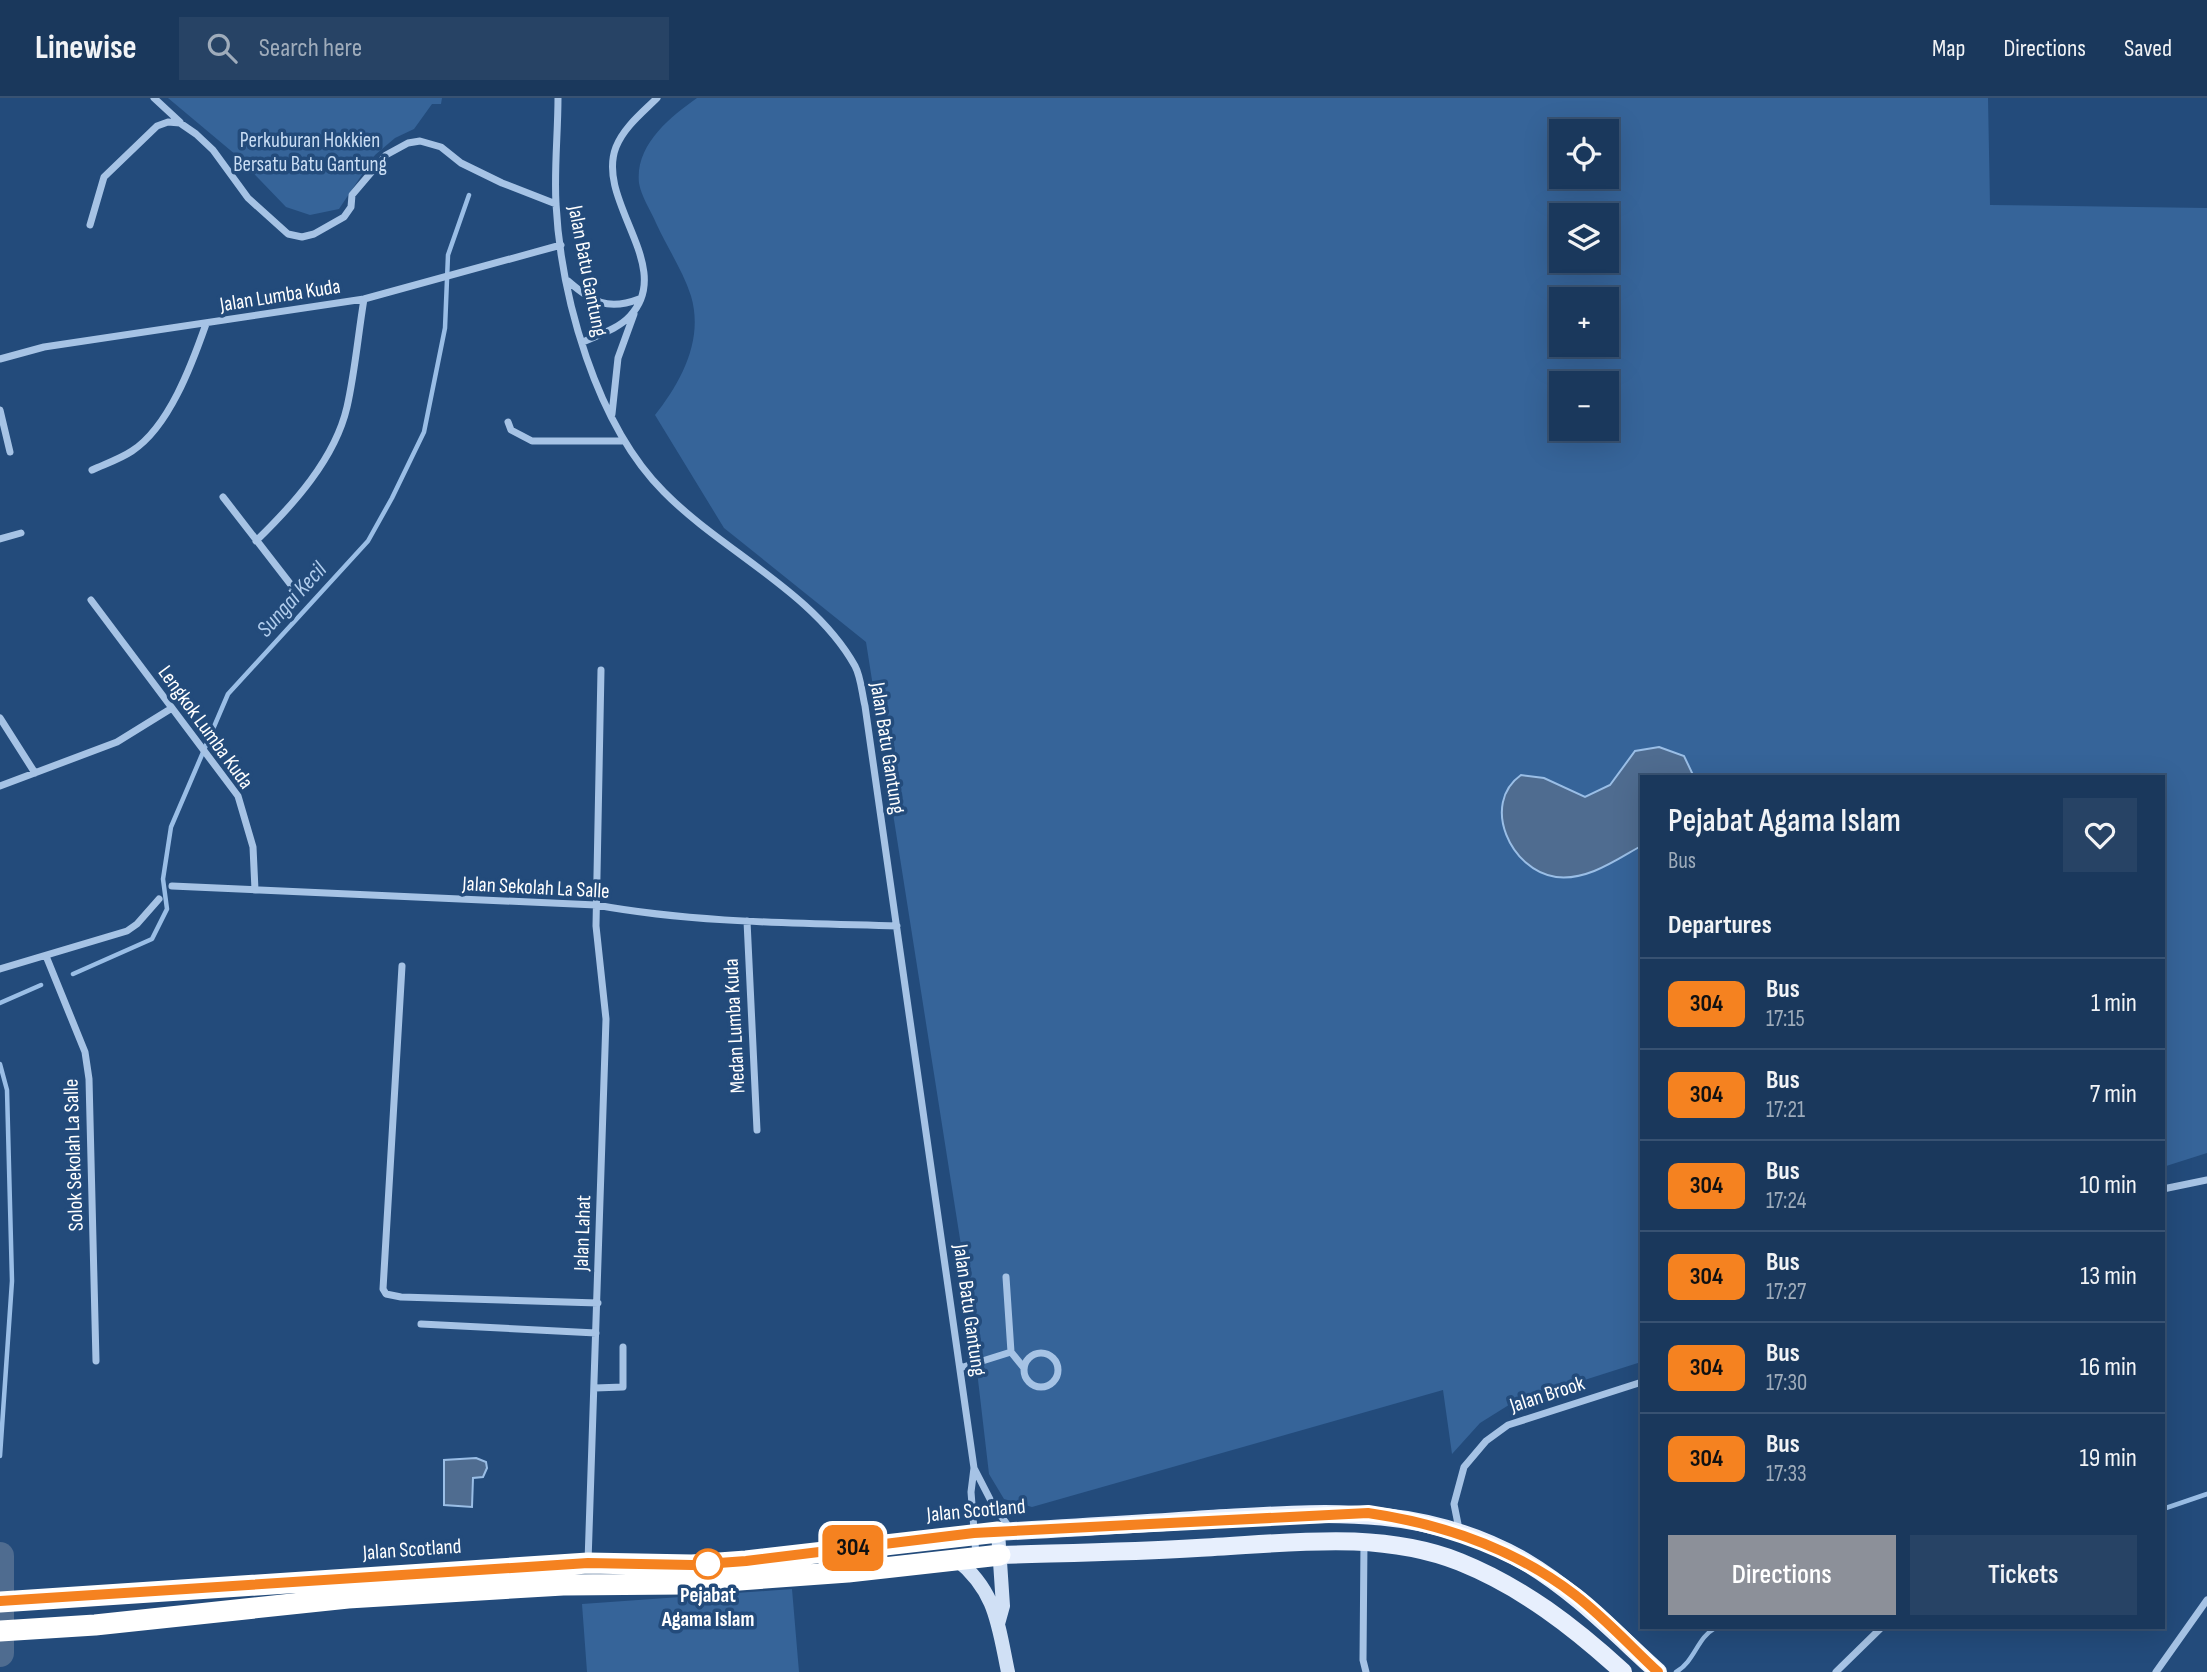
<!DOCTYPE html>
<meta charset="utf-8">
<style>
body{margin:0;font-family:"Sofia Sans Condensed",sans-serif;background:#274365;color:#f1f3f6;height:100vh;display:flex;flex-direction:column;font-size:26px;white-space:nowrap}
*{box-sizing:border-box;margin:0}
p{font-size:23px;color:#9facbb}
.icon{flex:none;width:38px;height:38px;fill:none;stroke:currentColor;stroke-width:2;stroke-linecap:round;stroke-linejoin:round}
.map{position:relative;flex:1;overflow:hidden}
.details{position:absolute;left:1640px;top:677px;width:525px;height:854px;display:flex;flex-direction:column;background:#1a385c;border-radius:0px;box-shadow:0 7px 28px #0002,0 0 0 2px #385272}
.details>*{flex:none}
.badge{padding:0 14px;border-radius:10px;font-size:24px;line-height:46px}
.tools{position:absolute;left:1549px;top:21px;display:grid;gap:14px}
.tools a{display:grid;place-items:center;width:70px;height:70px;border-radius:0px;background:#1a385c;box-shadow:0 7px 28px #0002,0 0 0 2px #385272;font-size:35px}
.map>.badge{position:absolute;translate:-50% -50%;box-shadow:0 0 0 4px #fff}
h2{padding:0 28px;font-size:26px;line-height:63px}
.round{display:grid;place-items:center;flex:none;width:74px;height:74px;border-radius:0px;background:#274365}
.headline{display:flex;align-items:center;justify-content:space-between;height:119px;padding:0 28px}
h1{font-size:33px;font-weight:600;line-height:52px}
.cta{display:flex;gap:14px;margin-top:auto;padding:14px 28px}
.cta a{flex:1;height:80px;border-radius:0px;background:#8c9099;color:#fff;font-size:28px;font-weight:600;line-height:80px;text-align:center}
.cta a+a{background:#274365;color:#f1f3f6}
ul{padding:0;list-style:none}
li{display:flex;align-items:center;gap:21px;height:91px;padding:0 28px;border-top:2px solid #385272}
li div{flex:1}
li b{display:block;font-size:26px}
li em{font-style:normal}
li .badge{min-width:77px;font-weight:700;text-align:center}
header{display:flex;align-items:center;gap:42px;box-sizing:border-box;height:98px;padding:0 35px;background:#1a385c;border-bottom:2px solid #385272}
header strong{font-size:33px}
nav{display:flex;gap:38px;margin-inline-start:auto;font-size:24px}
.search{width:490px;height:63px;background:#274365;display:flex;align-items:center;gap:18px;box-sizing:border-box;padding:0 24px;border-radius:0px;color:#9facbb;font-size:26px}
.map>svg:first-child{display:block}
.green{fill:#366499;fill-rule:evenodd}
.water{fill:#4f6c90;stroke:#9abee6;stroke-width:2}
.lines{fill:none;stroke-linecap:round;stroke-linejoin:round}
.stream{stroke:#9abee6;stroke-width:4.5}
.river{stroke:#4f6c90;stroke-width:28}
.street{stroke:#a6c3e5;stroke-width:7}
.secondary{stroke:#d0e0f5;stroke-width:14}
.primary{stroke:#e7effd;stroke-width:18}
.highway{stroke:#fff;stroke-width:21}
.line-casing{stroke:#fff;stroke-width:16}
.line{stroke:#f58220;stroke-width:10}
.stop-dot{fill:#fff;stroke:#f58220;stroke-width:3.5}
.labels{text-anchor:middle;stroke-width:7;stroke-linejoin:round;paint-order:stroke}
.park-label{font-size:21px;fill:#c9ddf4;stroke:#234b7b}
.street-label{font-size:21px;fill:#fff;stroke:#234b7b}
.stop-label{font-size:21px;font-weight:bold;fill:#fff;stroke:#234b7b}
.water-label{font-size:23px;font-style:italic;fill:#b1cded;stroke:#234b7b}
</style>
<header>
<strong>Linewise</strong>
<div class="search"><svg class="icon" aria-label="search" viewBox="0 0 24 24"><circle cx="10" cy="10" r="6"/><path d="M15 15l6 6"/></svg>Search here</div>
<nav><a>Map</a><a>Directions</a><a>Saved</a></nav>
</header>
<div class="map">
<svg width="2207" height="1574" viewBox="0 0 2207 1574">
<rect width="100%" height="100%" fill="#234b7b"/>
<!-- green -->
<path class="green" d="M168,0h274l-1,6h-9l-18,25 -19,9 -20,17 -36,54 -29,6 -24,-8 -50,-52z
M697,0h1291l2,107 217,3v945l-44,14v-390h-521l-1,585 -129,41 -32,20 -28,31 -9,-64 -411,117 -28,-8 -15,-25 -23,-197 -100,-635 -142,-114 -69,-113c26,-33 49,-75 36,-119 -8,-25 -24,-49 -35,-73 -5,-12 -15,-27 -17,-40 -4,-38 31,-66 58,-85zM1561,33h45v46h-45zM1561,117h45v46h-45zM1561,201h45v46h-45zM1561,285h45v46h-45z
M792,1491l7,83h-212l-5,-68z"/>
<!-- water -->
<path class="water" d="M1659,649l25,9 10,21h-52l-1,69c-25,14 -54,35 -85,31 -45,-6 -76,-73 -35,-102l23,3 41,19 25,-12 25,-34z
M476,1360l10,4 1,6 -4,9 -10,1 -1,29 -28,-2v-45z"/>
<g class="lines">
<!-- stream -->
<path class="stream" d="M73,876l79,-35 15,-30 -4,-30 8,-52 57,-133 140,-153 24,-43 32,-66 21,-104 3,-73 21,-60
M0,905l41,-18
M0,966l7,26 5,191 -12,175
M2163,1411l44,-15
M1676,1574c19,-11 21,-34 39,-44"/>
<!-- river -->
<path class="river" d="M0,1458v97"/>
<!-- street -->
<path class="street" d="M154,0l26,24
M558,0c0,35 -4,71 -2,106 5,93 40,220 108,288 58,59 150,100 191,174 6,11 7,28 10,40l109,762 -3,24 5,63
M90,127l14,-48 53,-51 11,-4 12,1 16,11 17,16 35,48 40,36 14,3 12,-3 30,-17 7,-10 1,-12 34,-40 22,-12 12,-2 21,6 20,16 41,20 54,21
M568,183c24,21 40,30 71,18
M583,244c15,-7 35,-13 47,-26 46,-49 -35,-115 -14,-169 8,-20 26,-34 41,-49
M0,261l44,-12 320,-48 197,-54
M0,312l10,42
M612,316l6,-56 16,-44
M508,324l3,8 21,11h92
M92,372c13,-6 28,-11 40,-19 37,-24 60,-87 74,-127
M223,399l72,93 7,1
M0,441l21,-6
M256,443c37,-36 79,-82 91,-134 8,-35 11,-72 17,-108
M91,502l147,196 15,51 2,43
M0,620l35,55
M0,688l117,-44 55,-34
M172,788l424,19c99,18 200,18 301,21
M747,823l10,209
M46,858l39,96 4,27 7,282
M402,868l-19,323 3,5 15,3 197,6
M0,871l127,-38 10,-7 22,-25
M2163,1091l44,-9
M1006,1179l5,75 13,16
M421,1226l175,9
M1024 1272a17 17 0 1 1 34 0a17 17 0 1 1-34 0Z
M960,1270l51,-16
M595,1290l28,-1v-40
M974,1370l18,35 19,27
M1459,1431l-5,-25 10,-37 22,-26 22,-16 134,-43
M1364,1444l-1,118 3,12
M588,1464l18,-543 -10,-93 5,-256
M1836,1574l45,-44
M2156,1574l51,-72"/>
<!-- secondary -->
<path class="secondary" d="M998,1434l5,74 -5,18
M956,1461c40,32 42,65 52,113"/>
<!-- primary -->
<path class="primary" d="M998,1434c70,-4 141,-8 211,-13 113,-6 211,-17 315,42 51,30 91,72 134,111
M1000,1457c65,-2 131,-3 197,-7 87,-4 180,-19 263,14 62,25 114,65 163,110"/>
<!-- highway -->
<path class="highway" d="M0,1504l588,-39 104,2 54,-4 252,-29
M0,1533l95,-6 253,-27 215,-13 122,-1 163,-12 152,-17"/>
</g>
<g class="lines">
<!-- line casing -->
<g class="line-casing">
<path id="line" d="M0,1503l588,-38 104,2 54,-4 228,-28 394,-20c75,11 147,36 207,82 30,23 56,52 83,77"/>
</g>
<!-- line -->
<use href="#line" class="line"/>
</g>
<!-- markers -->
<circle class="stop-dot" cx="708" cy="1466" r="14"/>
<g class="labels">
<!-- park labels -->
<g class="park-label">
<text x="310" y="49">Perkuburan Hokkien<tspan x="310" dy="24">Bersatu Batu Gantung</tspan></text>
</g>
<!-- street labels -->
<g class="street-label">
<text transform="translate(588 173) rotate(79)" y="7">Jalan Batu Gantung</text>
<text transform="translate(280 197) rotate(-9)" y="7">Jalan Lumba Kuda</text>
<text transform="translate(206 629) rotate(54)" y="7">Lengkok Lumba Kuda</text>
<text transform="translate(888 650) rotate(81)" y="7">Jalan Batu Gantung</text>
<text transform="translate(536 789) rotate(3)" y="7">Jalan Sekolah La Salle</text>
<text transform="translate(734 928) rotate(-93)" y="7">Medan Lumba Kuda</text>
<text transform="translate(73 1057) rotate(-92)" y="7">Solok Sekolah La Salle</text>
<text transform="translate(582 1135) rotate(-88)" y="7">Jalan Lahat</text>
<text transform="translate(970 1212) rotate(82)" y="7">Jalan Batu Gantung</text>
<text transform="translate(1547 1296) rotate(-18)" y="7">Jalan Brook</text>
<text transform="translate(976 1412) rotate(-5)" y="7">Jalan Scotland</text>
<text transform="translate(412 1451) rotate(-4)" y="7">Jalan Scotland</text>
</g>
<!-- stop labels -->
<g class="stop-label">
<text x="708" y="1504">Pejabat<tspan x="708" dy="24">Agama Islam</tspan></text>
</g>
<!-- water labels -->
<g class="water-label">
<text transform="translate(291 501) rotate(-48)" y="8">Sungai Kecil</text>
</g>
</g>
</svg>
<div class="tools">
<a><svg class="icon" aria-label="locate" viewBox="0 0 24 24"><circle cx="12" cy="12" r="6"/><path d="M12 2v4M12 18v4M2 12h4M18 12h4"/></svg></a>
<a><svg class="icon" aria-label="layers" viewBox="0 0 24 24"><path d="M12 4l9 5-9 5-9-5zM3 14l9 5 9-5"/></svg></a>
<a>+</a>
<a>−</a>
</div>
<b class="badge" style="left:853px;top:1450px;background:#f58220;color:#111">304</b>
<section class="details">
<div class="headline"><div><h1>Pejabat Agama Islam</h1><p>Bus</p></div><a class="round"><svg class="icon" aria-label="heart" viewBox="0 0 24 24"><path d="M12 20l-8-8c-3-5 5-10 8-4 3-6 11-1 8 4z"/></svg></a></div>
<h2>Departures</h2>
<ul>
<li><span class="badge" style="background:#f58220;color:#111">304</span><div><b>Bus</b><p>17:15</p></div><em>1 min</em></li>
<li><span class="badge" style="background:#f58220;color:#111">304</span><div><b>Bus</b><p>17:21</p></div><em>7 min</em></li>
<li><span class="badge" style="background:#f58220;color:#111">304</span><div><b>Bus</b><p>17:24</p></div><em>10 min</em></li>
<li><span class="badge" style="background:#f58220;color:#111">304</span><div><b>Bus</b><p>17:27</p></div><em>13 min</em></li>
<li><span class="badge" style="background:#f58220;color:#111">304</span><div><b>Bus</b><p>17:30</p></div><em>16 min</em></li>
<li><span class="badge" style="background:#f58220;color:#111">304</span><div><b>Bus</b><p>17:33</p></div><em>19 min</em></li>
</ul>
<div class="cta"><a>Directions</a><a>Tickets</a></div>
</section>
</div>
